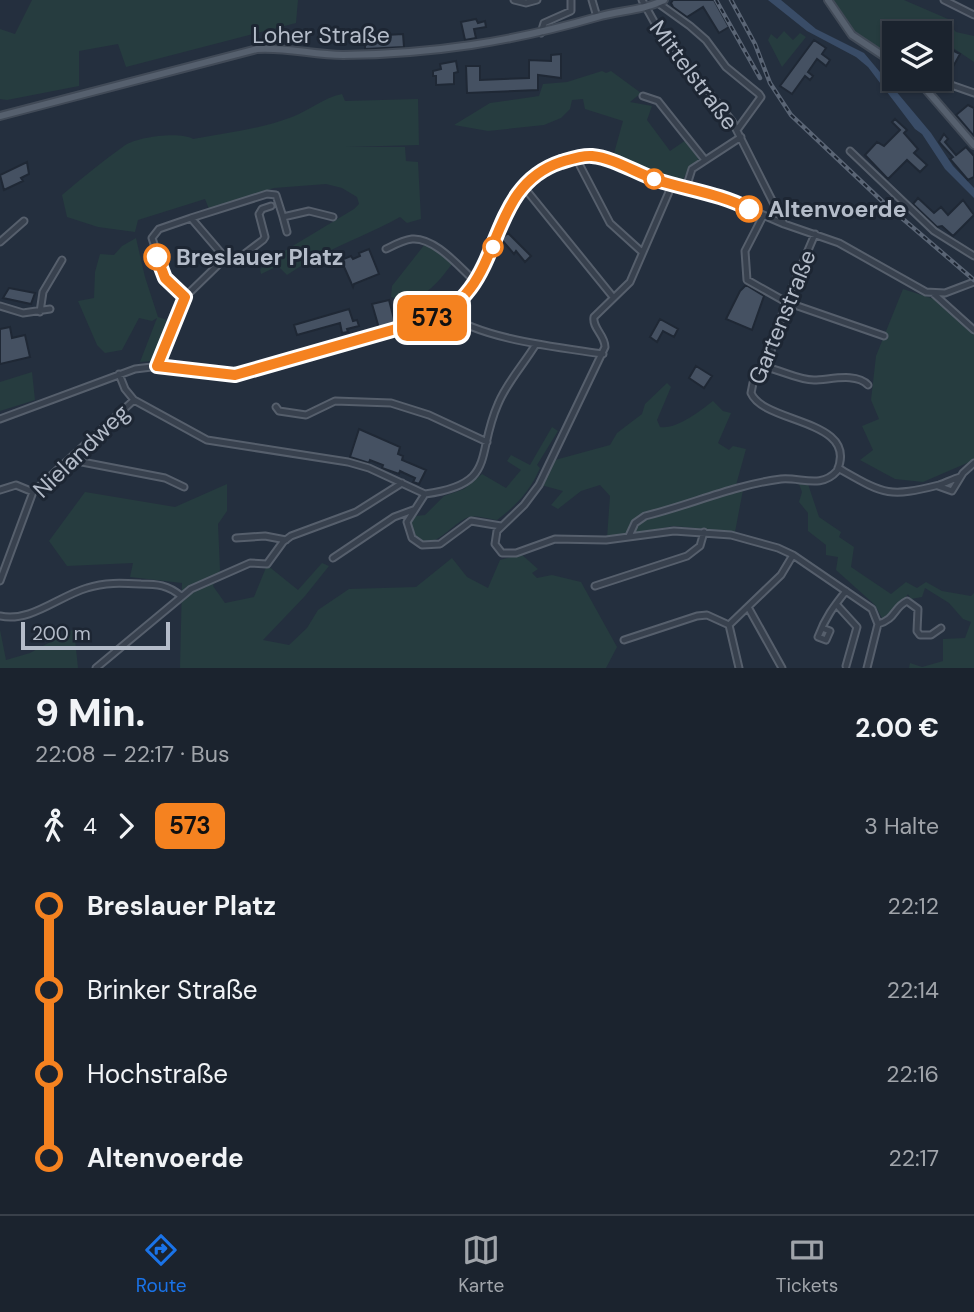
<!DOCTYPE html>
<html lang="de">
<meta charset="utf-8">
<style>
body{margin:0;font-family:"DM Sans",sans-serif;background:#282f3a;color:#f1f3f6;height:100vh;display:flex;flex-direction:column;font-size:26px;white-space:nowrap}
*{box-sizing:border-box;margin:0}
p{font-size:23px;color:#a0a4aa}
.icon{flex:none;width:38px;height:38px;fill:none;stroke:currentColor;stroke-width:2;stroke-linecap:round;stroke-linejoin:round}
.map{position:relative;height:668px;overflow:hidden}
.drawer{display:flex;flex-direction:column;background:#1b232e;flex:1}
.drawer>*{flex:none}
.badge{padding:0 14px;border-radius:10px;font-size:24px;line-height:46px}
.tools{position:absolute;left:882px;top:21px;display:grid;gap:14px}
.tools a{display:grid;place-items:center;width:70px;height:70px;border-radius:0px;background:#1b232e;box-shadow:0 2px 5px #0004,0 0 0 2px #39404a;font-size:35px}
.scale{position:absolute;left:21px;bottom:18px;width:149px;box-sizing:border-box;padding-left:7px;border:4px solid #b4bcc9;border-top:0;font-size:19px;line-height:24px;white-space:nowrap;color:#b4bcc9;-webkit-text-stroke:5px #1d2633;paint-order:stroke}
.map>.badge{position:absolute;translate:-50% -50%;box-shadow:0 0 0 4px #fff}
.legs{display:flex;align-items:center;gap:10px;height:77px;padding:0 35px;font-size:23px}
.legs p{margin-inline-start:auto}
.headline{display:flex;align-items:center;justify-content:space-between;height:119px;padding:0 35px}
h1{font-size:38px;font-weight:700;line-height:52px}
ul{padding:0 35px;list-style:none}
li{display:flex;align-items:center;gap:24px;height:84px;font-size:26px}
li i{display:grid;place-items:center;width:10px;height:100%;margin:0 9px;background:currentColor}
li i::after{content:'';width:18px;height:18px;margin:-9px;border:5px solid;border-radius:50%;background:#1b232e}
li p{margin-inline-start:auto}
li:first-child i{background:linear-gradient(#0000 50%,currentColor 0)}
li:last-child i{background:linear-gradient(currentColor 50%,#0000 0)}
.dock{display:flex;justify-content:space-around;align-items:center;height:98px;border-top:2px solid #39404a;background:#1b232e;font-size:19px;color:#a0a4aa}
.dock a{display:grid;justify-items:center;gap:4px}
.dock .active{color:#1a73e8}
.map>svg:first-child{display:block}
.green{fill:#263c3f}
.water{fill:#394c67}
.building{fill:#455162;stroke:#1f2835;stroke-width:2}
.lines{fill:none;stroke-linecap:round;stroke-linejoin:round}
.minor-casing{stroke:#565f6c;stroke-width:9}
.major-casing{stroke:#414a57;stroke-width:10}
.minor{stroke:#38414e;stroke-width:5}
.major{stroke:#56606e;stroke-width:6}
.rail-casing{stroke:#5a6575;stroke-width:4.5}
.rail{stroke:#1d2633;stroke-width:2;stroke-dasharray:5;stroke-linecap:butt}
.line-1-casing{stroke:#fff;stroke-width:16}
.line-1{stroke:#f58220;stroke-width:10}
.stop-1-dot{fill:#fff;stroke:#f58220;stroke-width:3.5}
.labels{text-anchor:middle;stroke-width:6;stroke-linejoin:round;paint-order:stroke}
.street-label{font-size:23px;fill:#b4bcc9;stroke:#1d2633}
.stop-label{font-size:23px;font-weight:bold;fill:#b4bcc9;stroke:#1d2633;text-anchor:start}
</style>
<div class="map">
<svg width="974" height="668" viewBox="0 0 974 668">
<rect width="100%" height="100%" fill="#242f3e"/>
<!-- green -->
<path class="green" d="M32,0h266l-2,23 -170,44 -8,-23 -39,7v35l-72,14 -7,-1v-70l15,5z
M832,0h72l44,19v4l8,9 18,4v26l-34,-23v-6h-46v24l-40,-25z
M784,31l9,9 7,-7 6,4 -24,30 -14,-27 3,-6 6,5z
M602,71l4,2 5,-2 30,22 -11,9 22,4 -5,14 23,31 16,-11 13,20 -8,5 -9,16 -69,-24 10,-36 -38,-12 -2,-10 -11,1 -2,9 -9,9 -17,7 -56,6 -34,-6 36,-22 49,-7 4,-12 24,-2z
M342,94l3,7 73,-2 1,46 -73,2h59l1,14 12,1 3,57 -14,4 -7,-6c-38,21 -77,33 -113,58l-9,-9 -17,8 -1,-5 17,-9 9,-10 68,-41 5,-5 -2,-7 -15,-9 -16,-4 -52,4 -65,21 -4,-10 -67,21 -3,12 -37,-5 -31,-10 -5,-22c20,-17 41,-34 62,-49 12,-9 56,-15 69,-7 33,-6 68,-10 99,-22 18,-7 31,-19 50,-23z
M136,238l9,39 13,40 12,4 -18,40 -12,1 17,-44 -5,3 -13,-3 -17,32 -17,3 -8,-8 -19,-44 16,-3 1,-26 5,-18 14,1 8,-9z
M425,244l10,5 17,15c-16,21 -32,42 -61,33l1,-11z
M903,289l34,11 37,30v130l-51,22 -28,-3 -35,-19 13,-10 -11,-24 17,-7 -8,-19 5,-44z
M32,372l3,28 -35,11v-29z
M667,383l4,4 -14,33 3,7c16,3 40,-16 53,-26l10,10 8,2 -13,30 11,7 4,-4 13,3 -10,36 7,5 -8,42 -61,-6 -67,12 3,-42 -10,-11 -19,6 -23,18 -7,-4 12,-14 -22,-6 14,-25 55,-15 7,-12 25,-19 3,-10z
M552,427l6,4 -21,34 3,3c-10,23 -23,37 -43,52 -8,-1 -20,-5 -28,-3 -21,7 -41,47 -60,8l7,-9 9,-1 19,-19 20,-7 18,-15 24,14 15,-18 -14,-9 4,-6 19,10z
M227,484v27l-9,13 2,46 -7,16 12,17 29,-6 13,-32 31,25 24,-27 7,3 -24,30 -42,44 26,5 18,-17 11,-18 31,-21 67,-2 36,-29 15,19 21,11 12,-28 21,-6 17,15 -6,4 5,5 15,-3 29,7 36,65 -11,21h-426l2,-85 -52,-6 3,-14 -66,3 -18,-25 36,-49 90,15z
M799,484h9l11,33 22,15 -2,5 15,10 -3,20 40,27 15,-12 11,6 9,-6 16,9 29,5 3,-3v75h-65l1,-5 12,4 21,-6v-22l22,-1 6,-16 -8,-3 -14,-16 -24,-15 -3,9 -11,2 -3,-5 -18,23 -7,3 -8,-15 -39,-35 2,-13 -12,-2v-10l-18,-14v-18l-9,-11 3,-10z
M74,629l4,39h-78v-38l6,30 24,-7z"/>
<!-- water -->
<path class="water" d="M768,0h13l35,29 48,24 67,80 22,33 21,22v10l-29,-29 -23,-35 -7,-5 -47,-62 -12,-10 -49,-26z"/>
<!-- building -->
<path class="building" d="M673,0h41l15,27 -10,6 -16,-26 -16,10 -14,-10 -2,-4z
M476,19l2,4 7,-2 1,6 -12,2 2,9 -11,2 -4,-18z
M403,34l1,13 -39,2v-8l4,-1v-4z
M814,40l12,8 -4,6 8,6 -4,6 -9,-7 -9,13 5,4 -3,4 -5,-4 -13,18 -12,-8z
M942,45l18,9 -6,11 -14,-7z
M561,54v24l-23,-3v15l-71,3 -1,-27h14v14l49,-2v-18l22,1v-6z
M456,61l2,11 -4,1v11l-18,1v-9h-3v-5l8,-2 -1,-5z
M968,105l6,3v28l-18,-21z
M895,119l12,11 -3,3 14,16 -4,4 13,12 -7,7 -13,-12 -19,19 -23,-24 12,-13 7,4 16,-16 -8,-8z
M944,134l4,5 -3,3 11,13 10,-8 8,9v21l-6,3 -18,-21 3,-2 -14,-15z
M27,162l2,12 -8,4 2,3 -19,9 -4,-15z
M918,198l16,15 7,-6 7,8 15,-15 11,15 -21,21 -11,-10 -5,1 -24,-23z
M508,233l23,23 -6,6 -9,-11 -2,3 -13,-15z
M369,249l10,25 -25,10 -1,3 -12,-27 10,-4 2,3 7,-3 -1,-3z
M746,285l18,11 -12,34 -26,-11 14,-28z
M9,288l26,5 -4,11 -28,-6z
M389,300l6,23 -16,5 -7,-24z
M349,309l4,12 4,-1 2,6 -12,3 1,3 -6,1 -2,-10 -43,12 -3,-10z
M660,319l18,10 -4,8 -11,-6 -6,11 -7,-5z
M10,327l2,11 13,-3 5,22 -30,7v-35z
M696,366l16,10 -8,12 -15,-10z
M359,429l41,18 -2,7 5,2 -1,4 24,10 -7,14 -6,-2 2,-4 -11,-5 -4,-2 -1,3 -17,-6 1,-3 -13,-5 -1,3 -19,-6z"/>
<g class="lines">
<!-- minor casing -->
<g class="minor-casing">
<path id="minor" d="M514,0l12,3 11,-3
M592,0l5,17
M642,0l15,27 75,94 52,103
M944,0l30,15
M658,3l32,23 16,14 20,27 33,27 2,3 -24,33
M541,33l3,-10 27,-12v-11
M934,79l40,14
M643,96l15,5 47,59
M850,151l84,80 40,25
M576,158l34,65 32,29
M672,185l-42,97 -36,35c-2,11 11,18 11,30l-66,138 -15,20 -27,26 -2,13 7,9h14l39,-14 51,1 68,-9 57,4 47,13 15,7 79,54 6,15 -11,44
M523,186l90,111
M686,188l6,-19 49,-32
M763,216l-18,35 2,29 39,22 98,34
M283,217l4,15
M191,218l76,-24 9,1 7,22 26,-6 24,6
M0,242l24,-21
M386,249c8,-4 17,-9 26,-10 23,-2 48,29 63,42
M222,261l21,-6 20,-15 2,-3 -6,-23 3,-5 9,-3
M934,294l40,36
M0,306l23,7 27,-4
M40,312l3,-20 19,-32
M445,313c39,27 112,34 158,41
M157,366l28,-69 37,-36 -1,-8 -30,-35 -32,11 -7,9 13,39 20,20
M765,367c16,3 33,13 49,13 15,0 42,-8 54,5
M119,374l6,15 9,11 73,40 141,22 21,6 56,26
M276,407l3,4 27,4 29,-14 56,2 38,12 58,27
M0,419l135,-50 25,-3 75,9 202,-58 19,-12 26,-34 24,-59 17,-26 21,-17 40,-13 13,1 57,22 72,20 58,25 55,19 87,49 19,1 29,-11
M74,456l8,6 83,16 19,9
M838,468c46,26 49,30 101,17 7,-2 14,-6 21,-8
M938,486l14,5 11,-18 11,-10
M0,490l16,-5 17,7
M425,494c73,-10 50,-38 73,-90 9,-22 26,-40 38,-60
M425,494l-18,28 5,16 10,7 18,-1 31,-23 30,5
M629,536l6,-13 10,-7c45,-11 89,-31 136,-37 20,-2 40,10 56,-8 23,-52 -73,-47 -86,-78l2,-10 15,-22 18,-59 29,-68
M236,538l29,-2 21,4
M333,558l61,-41 19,-7
M0,581l33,-89 101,-92
M595,586l92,-30 13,-10 4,-14
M836,604l21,23 -11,39
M748,607l34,61
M0,616c30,7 59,-20 87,-28 18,-6 35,-5 54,-4 16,0 27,1 40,12
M878,624c18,-5 15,-16 29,-23l11,8 -1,22 3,4h11l10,-7
M822,628l8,3 -4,9 -8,-3c7,-19 16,-31 28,-46
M624,640l73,-24 10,-1 22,10
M96,668l95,-79 59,-26 17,1 16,-22 8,-6 65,-24 46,-29
M739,668l-10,-43 52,-50 12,-20"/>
</g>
<!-- major casing -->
<g class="major-casing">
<path id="major" d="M828,0l24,35 42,28
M917,79l57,66
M0,116l257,-67c29,-2 57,6 86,6 89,-1 168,-13 254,-38 23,-7 45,-6 67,-17"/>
</g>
<!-- minor -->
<use href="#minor" class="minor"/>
<!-- major -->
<use href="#major" class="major"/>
<!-- rail casing -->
<g class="rail-casing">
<path id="rail" d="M716,0l44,78
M731,0l24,44 15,39 21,32 91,86 92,79"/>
</g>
<!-- rail -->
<use href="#rail" class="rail"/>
</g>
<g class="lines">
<!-- line-1 casing -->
<g class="line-1-casing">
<path id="line-1" d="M157,257l8,21 20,19 -28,69 78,9 189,-54c85,-26 56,-132 137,-159 10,-3 21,-7 31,-6 22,2 44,17 65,24 31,10 64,14 92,29"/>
</g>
<!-- line-1 -->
<use href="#line-1" class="line-1"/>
</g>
<!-- markers -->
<g class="stop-1-dot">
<circle cx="654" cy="179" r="9"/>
<circle cx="749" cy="209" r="12"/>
<circle cx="493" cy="247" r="9"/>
<circle cx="157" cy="257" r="12"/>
</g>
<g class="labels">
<!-- street labels -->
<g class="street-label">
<text x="321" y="43">Loher Straße</text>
<text transform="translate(694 75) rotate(53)" y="8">Mittelstraße</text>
<text transform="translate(782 317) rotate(-68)" y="8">Gartenstraße</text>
<text transform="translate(81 451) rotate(-44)" y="8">Nielandweg</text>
</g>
<!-- stop labels -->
<g class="stop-label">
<text x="768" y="217">Altenvoerde</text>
<text x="176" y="265">Breslauer Platz</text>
</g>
</g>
</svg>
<div class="tools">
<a><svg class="icon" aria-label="layers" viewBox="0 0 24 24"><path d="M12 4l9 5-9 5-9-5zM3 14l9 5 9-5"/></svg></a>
</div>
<div class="scale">200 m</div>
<b class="badge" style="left:432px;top:318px;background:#f58220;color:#111">573</b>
</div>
<section class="drawer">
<div class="headline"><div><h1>9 Min.</h1><p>22:08 – 22:17 · Bus</p></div><b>2.00 €</b></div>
<div class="legs"><svg class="icon" aria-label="walk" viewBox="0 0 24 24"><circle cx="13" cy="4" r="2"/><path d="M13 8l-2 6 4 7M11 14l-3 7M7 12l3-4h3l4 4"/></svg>4<svg class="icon" aria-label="forward" viewBox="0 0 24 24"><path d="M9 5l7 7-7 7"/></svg><b class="badge" style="background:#f58220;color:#111">573</b><p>3 Halte</p></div>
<ul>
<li><i style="color:#f58220"></i><b>Breslauer Platz</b><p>22:12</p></li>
<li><i style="color:#f58220"></i><span>Brinker Straße</span><p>22:14</p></li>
<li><i style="color:#f58220"></i><span>Hochstraße</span><p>22:16</p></li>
<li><i style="color:#f58220"></i><b>Altenvoerde</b><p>22:17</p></li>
</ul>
</section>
<nav class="dock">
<a class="active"><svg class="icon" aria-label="directions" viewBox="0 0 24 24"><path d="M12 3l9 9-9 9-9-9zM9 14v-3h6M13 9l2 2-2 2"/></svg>Route</a>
<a><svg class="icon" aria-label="map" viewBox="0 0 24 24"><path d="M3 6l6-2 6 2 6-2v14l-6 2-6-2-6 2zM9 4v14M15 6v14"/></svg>Karte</a>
<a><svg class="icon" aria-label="tickets" viewBox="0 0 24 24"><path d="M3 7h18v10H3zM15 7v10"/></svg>Tickets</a>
</nav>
